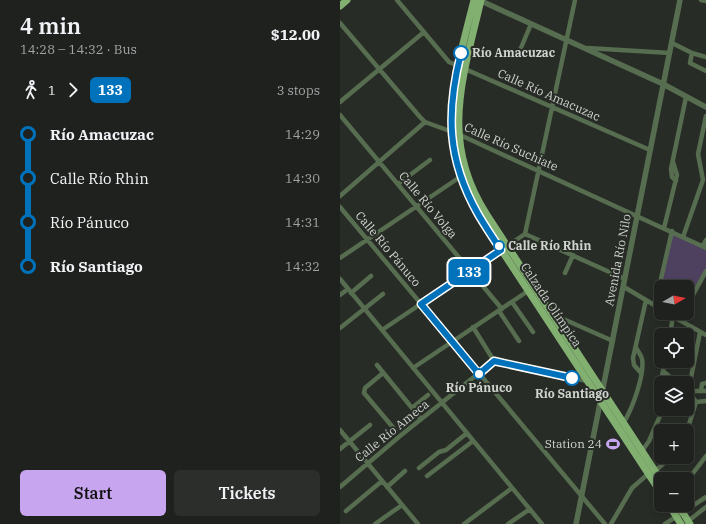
<!DOCTYPE html>
<meta charset="utf-8">
<style>
body{margin:0;font-family:"IBM Plex Serif",serif;background:#2b2e2a;color:#f1f3f6;height:100vh;display:flex;flex-direction:column;font-size:15px;white-space:nowrap}
*{box-sizing:border-box;margin:0}
p{font-size:13px;color:#a1a3a4}
.icon{flex:none;width:22px;height:22px;fill:none;stroke:currentColor;stroke-width:2;stroke-linecap:round;stroke-linejoin:round}
.map{position:relative;flex:1;overflow:hidden}
.panel{display:flex;flex-direction:column;background:#1e211d;width:340px}
.panel>*{flex:none}
.badge{padding:0 8px;border-radius:6px;font-size:14px;line-height:26px}
.needle{width:26px;rotate:81deg}
.buttons{position:absolute;left:314px;top:280px;display:grid;gap:8px}
.buttons a{display:grid;place-items:center;width:40px;height:40px;border-radius:6px;background:#1e211d;box-shadow:0 2px 6px #0003,0 0 0 1px #3c3e3b;font-size:20px}
.map>.badge{position:absolute;translate:-50% -50%;box-shadow:0 0 0 2px #fff}
.legs{display:flex;align-items:center;gap:6px;height:44px;padding:0 20px;font-size:13px}
.legs p{margin-inline-start:auto}
.head{display:flex;align-items:center;justify-content:space-between;height:68px;padding:0 20px}
h1{font-size:22px;font-weight:600;line-height:30px}
.primary-button{display:flex;gap:8px;margin-top:auto;padding:8px 20px}
.primary-button a{flex:1;height:46px;border-radius:6px;background:#c7a6ef;color:#111;font-size:16px;font-weight:600;line-height:46px;text-align:center}
.primary-button a+a{background:#2b2e2a;color:#f1f3f6}
ul{padding:0 20px;list-style:none}
li{display:flex;align-items:center;gap:14px;height:44px;font-size:15px}
li i{display:grid;place-items:center;width:6px;height:100%;margin:0 5px;background:currentColor}
li i::after{content:'';width:10px;height:10px;margin:-5px;border:3px solid;border-radius:50%;background:#1e211d}
li p{margin-inline-start:auto}
li:first-child i{background:linear-gradient(#0000 50%,currentColor 0)}
li:last-child i{background:linear-gradient(currentColor 50%,#0000 0)}
main{display:flex;flex:1;min-height:0}
.map>svg:first-child{display:block}
.park{fill:#4e405f}
.lines{fill:none;stroke-linecap:round;stroke-linejoin:round}
.minor{stroke:#576d4f;stroke-width:4.5}
.tertiary{stroke:#576d4f;stroke-width:5.5}
.primary{stroke:#82b071;stroke-width:7}
.line-1-casing{stroke:#fff;stroke-width:9}
.line-1{stroke:#0072bc;stroke-width:6}
.stop-1-dot{fill:#fff;stroke:#0072bc;stroke-width:2}
.labels{text-anchor:middle;stroke-width:4;stroke-linejoin:round;paint-order:stroke}
.stop-label{font-size:12px;font-weight:bold;fill:#d0d3cf;stroke:#282c27;text-anchor:start}
.street-label{font-size:12px;fill:#d0d3cf;stroke:#282c27}
.poi-label{font-size:12px;fill:#d0d3cf;stroke:#282c27;text-anchor:end}
</style>
<main>
<section class="panel">
<div class="head"><div><h1>4 min</h1><p>14:28 – 14:32 · Bus</p></div><b>$12.00</b></div>
<div class="legs"><svg class="icon" aria-label="walk" viewBox="0 0 24 24"><circle cx="13" cy="4" r="2"/><path d="M13 8l-2 6 4 7M11 14l-3 7M7 12l3-4h3l4 4"/></svg>1<svg class="icon" aria-label="forward" viewBox="0 0 24 24"><path d="M9 5l7 7-7 7"/></svg><b class="badge" style="background:#0072bc;color:#fff">133</b><p>3 stops</p></div>
<ul>
<li><i style="color:#0072bc"></i><b>Río Amacuzac</b><p>14:29</p></li>
<li><i style="color:#0072bc"></i><span>Calle Río Rhin</span><p>14:30</p></li>
<li><i style="color:#0072bc"></i><span>Río Pánuco</span><p>14:31</p></li>
<li><i style="color:#0072bc"></i><b>Río Santiago</b><p>14:32</p></li>
</ul>
<div class="primary-button"><a>Start</a><a>Tickets</a></div>
</section>
<div class="map">
<svg width="366" height="524" viewBox="0 0 366 524">
<rect width="100%" height="100%" fill="#282c27"/>
<!-- park -->
<path class="park" d="M332,231l34,17v23l-19,35v-19h-26v22l-6,-4z"/>
<g class="lines">
<!-- minor -->
<path class="minor" d="M57,0l52,62 201,88
M361,0l5,1
M0,23l80,94 5,5 33,12 248,114
M332,43l20,10 14,4
M247,48l83,5
M352,53l-2,10 16,8
M178,55l13,-31
M0,102l84,-70
M0,115l162,194
M336,181l-4,-4 -1,-8 15,-72
M58,184l32,-24
M0,196l85,-74
M0,207l265,317
M324,228l13,-53 -4,-13
M185,234l100,45
M343,237l20,-57 -5,-26 8,-38
M363,246l3,-6
M0,258l120,-81
M225,273l8,-18
M0,279l202,245
M284,287l37,22
M11,293l20,-17
M0,295l8,-6
M172,302l21,30
M315,305l17,-74
M347,306l19,-35
M159,311l20,30
M327,313l39,22
M212,314l61,27
M339,320l4,-7
M133,327l21,34 93,20
M0,328l43,-34
M42,330l143,-96 50,-234
M360,332l-11,56 3,8 4,6 10,-1
M330,335l3,-19
M37,365l44,54
M73,368l115,-77
M323,371l6,5 1,7
M43,373l-18,15 -1,5 32,38
M301,373l-7,-8 -1,-7 13,-58
M323,383l-1,-7 3,-15
M350,391h16
M361,391l1,-7 4,-1
M72,408l16,-13
M284,422c8,-13 21,-47 18,-63 -1,-4 -4,-8 -6,-11
M0,430l78,94
M347,431l9,-29
M0,449l30,-24
M302,451l7,-10 14,-32
M79,468l20,-16 7,-2 21,-17
M315,471l16,-14
M87,476l46,-35
M347,481l19,-25
M0,487l60,-51 94,-75
M47,487l18,-16
M6,511l36,-30
M347,522l19,-15
M35,524l27,-19
M124,524l48,-36
M168,524l22,-15
M271,524l21,-36 16,-14
M325,524l41,-27"/>
<!-- tertiary -->
<path class="tertiary" d="M139,0l184,84 43,23
M236,524l104,-524"/>
<!-- primary -->
<path class="primary" d="M134,0c-21,85 -40,133 5,216l182,277
M141,0c-18,78 -42,141 6,215l174,265
M0,6l7,-6
M329,505l12,19
M338,505l12,19"/>
</g>
<g class="lines">
<!-- line-1 casing -->
<g class="line-1-casing">
<path id="line-1" d="M121,53c-15,60 -14,106 17,161 7,12 15,24 23,36l-80,54 58,70 15,-13 78,17"/>
</g>
<!-- line-1 -->
<use href="#line-1" class="line-1"/>
</g>
<!-- icons -->
<defs>
<g id="stadium-bare" transform="scale(1.08)"><path d="M0-5a6.5 5 0 1 0 0 10a6.5 5 0 1 0 0-10ZM-3.5-1.8h7v3.6h-7Z" fill="#c7a6ef" stroke="#282c27" stroke-width="2.5" paint-order="stroke"/></g>
</defs>
<g fill-rule="evenodd">
<use href="#stadium-bare" x="273" y="444"/>
</g>
<!-- markers -->
<g class="stop-1-dot">
<circle cx="121" cy="53" r="7"/>
<circle cx="159" cy="246" r="5"/>
<circle cx="139" cy="374" r="5"/>
<circle cx="232" cy="378" r="7"/>
</g>
<g class="labels">
<!-- stop labels -->
<g class="stop-label">
<text x="132" y="57">Río Amacuzac</text>
<text x="168" y="250">Calle Río Rhin</text>
<text x="139" y="392" text-anchor="middle">Río Pánuco</text>
<text x="232" y="398" text-anchor="middle">Río Santiago</text>
</g>
<!-- street labels -->
<g class="street-label">
<text transform="translate(209 95) rotate(24)" y="4">Calle Río Amacuzac</text>
<text transform="translate(171 147) rotate(24)" y="4">Calle Río Suchiate</text>
<text transform="translate(88 205) rotate(50)" y="4">Calle Río Volga</text>
<text transform="translate(48 249) rotate(50)" y="4">Calle Río Pánuco</text>
<text transform="translate(278 260) rotate(-79)" y="4">Avenida Río Nilo</text>
<text transform="translate(211 305) rotate(56)" y="4">Calzada Olímpica</text>
<text transform="translate(52 431) rotate(-39)" y="4">Calle Río Ameca</text>
</g>
<!-- poi labels -->
<g class="poi-label">
<text x="262" y="448">Station 24</text>
</g>
</g>
</svg>
<div class="buttons">
<a><svg class="needle" viewBox="-14 -14 28 28"><path d="M0-13l5 13h-10z" fill="#e53935"/><path d="M0 13l5-13h-10z" fill="#a1a3a4"/></svg></a>
<a><svg class="icon" aria-label="locate" viewBox="0 0 24 24"><circle cx="12" cy="12" r="6"/><path d="M12 2v4M12 18v4M2 12h4M18 12h4"/></svg></a>
<a><svg class="icon" aria-label="layers" viewBox="0 0 24 24"><path d="M12 4l9 5-9 5-9-5zM3 14l9 5 9-5"/></svg></a>
<a>+</a>
<a>−</a>
</div>
<b class="badge" style="left:129px;top:272px;background:#0072bc;color:#fff">133</b>
</div>
</main>
